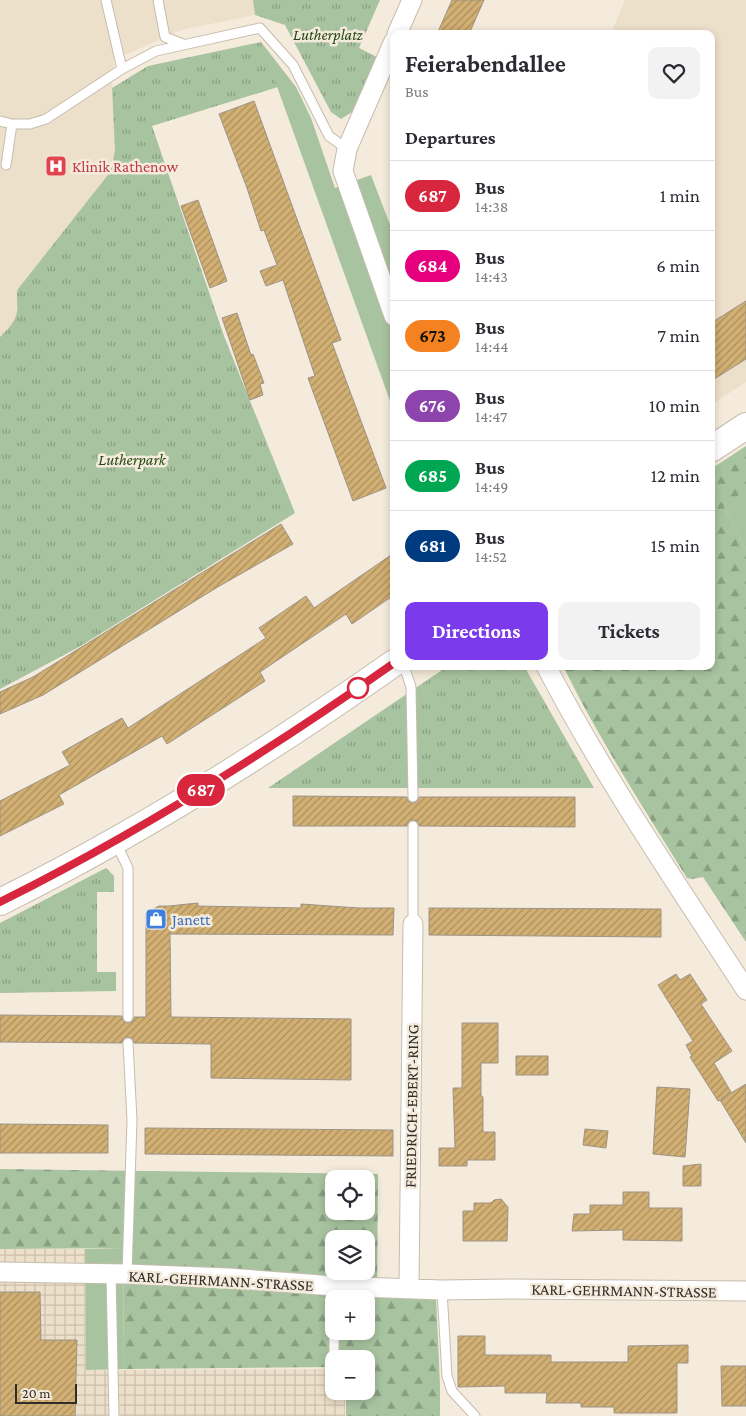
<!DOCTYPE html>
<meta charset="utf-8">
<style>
body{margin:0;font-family:"Crimson Pro",serif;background:#f2f2f3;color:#2b2b33;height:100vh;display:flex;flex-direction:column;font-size:19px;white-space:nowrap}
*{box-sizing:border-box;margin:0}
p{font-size:16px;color:#7c7c81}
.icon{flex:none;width:28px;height:28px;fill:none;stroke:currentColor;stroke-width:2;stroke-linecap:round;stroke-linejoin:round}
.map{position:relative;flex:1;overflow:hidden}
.sheet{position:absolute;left:390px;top:30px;width:325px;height:640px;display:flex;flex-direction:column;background:#fff;border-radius:10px;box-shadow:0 2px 8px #0003}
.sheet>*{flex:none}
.badge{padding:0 10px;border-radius:16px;font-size:18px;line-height:32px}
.fabs{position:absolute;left:325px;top:1170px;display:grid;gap:10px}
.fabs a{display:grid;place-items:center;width:50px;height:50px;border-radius:10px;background:#fff;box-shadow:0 2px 8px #0003;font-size:25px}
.scale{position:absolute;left:15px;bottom:12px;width:62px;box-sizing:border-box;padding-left:5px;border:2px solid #312d28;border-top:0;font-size:14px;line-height:18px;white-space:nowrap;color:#312d28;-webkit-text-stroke:4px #f5ebdc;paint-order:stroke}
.map>.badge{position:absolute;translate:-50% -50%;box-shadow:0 0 0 2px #fff}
h2{padding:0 15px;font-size:19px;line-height:45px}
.round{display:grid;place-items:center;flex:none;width:52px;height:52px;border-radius:10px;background:#f2f2f3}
.headline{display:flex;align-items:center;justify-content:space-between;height:85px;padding:0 15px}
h1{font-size:24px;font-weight:700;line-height:38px}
.cta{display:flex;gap:10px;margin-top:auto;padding:10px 15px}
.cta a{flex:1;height:58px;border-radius:10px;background:#7c3aed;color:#fff;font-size:20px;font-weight:700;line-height:58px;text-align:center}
.cta a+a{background:#f2f2f3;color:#2b2b33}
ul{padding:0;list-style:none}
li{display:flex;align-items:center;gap:15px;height:70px;padding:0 15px;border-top:1px solid #e1e1e2}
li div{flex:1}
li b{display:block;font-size:19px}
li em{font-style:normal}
li .badge{min-width:55px;font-weight:700;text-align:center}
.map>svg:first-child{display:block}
.built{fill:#ede0ca}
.industrial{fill:url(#industrial-grid)}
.grass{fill:#a8c39f}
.forest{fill:url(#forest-firs);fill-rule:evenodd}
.park{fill:url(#park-tufts)}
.building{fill:url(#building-hatch);stroke:#9c9486}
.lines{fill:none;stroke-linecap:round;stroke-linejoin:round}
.lane-casing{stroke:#c5bcad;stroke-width:11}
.street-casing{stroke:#c5bcad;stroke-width:21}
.secondary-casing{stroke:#c5bcad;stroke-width:28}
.lane{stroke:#fff;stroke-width:9}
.street{stroke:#fff;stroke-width:19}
.secondary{stroke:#fff;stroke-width:26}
.line-casing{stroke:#fff;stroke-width:11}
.line{stroke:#d7263d;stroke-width:8}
.stop-dot{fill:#fff;stroke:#d7263d;stroke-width:2.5}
.labels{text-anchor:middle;stroke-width:5;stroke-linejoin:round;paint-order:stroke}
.park-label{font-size:16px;font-style:italic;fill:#224912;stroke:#f5ebdc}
.health-label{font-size:16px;fill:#be3a42;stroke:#f5ebdc;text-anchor:start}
.shop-label{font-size:16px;fill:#366cbe;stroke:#f5ebdc;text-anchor:start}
.street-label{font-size:16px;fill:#312d28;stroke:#f5ebdc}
</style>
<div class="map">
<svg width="746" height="1416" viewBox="0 0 746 1416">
<defs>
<pattern id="industrial-grid" width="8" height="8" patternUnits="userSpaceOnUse" patternTransform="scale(1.25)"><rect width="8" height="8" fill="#ede0ca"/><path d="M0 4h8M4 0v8" fill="none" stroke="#ccc0ae"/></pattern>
<pattern id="forest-firs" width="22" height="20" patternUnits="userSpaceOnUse" patternTransform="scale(1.25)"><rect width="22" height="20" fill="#a8c39f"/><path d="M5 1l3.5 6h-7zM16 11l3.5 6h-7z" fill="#899f82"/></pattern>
<pattern id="park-tufts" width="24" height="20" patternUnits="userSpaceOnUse" patternTransform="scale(1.25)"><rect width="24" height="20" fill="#a8c39f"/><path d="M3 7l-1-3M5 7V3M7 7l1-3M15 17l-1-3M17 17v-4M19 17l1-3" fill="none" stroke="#899f82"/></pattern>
<pattern id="building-hatch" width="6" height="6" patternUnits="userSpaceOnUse" patternTransform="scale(1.25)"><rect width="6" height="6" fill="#d2af73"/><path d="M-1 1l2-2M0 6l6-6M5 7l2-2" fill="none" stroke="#ab8f5e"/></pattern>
</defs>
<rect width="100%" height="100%" fill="#f5ebdc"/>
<!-- built -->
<path class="built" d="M0,0h253l2,15 -74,15 -67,30 -2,28 3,62 -4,21 -93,118 -2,8 1,16 -5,13 -12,11z
M625,0h121v382l-35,23v-371h-100z"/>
<!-- industrial -->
<path class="industrial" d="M0,1249h85l1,121 248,-1v22h11v25h-345z"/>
<!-- grass -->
<path class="grass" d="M261,42l35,45 15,31 24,70 36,-13 23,60v177z
M746,483v67l-22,-43z
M123,1248l1,121 -38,1 -1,-121z"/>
<!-- forest -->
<path class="forest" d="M746,446v43l-22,18 22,43v392l-43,-65 -11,2 -5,-1c-43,-69 -88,-139 -124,-212h148v-197z
M0,1169l378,5 -1,122 59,1 4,87v32h-94v-25h20v-32h-32v8l-210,2 -1,-121 -123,1zM334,1179h32v32h-32zM334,1239h32v32h-32zM334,1299h32v32h-32z"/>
<!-- park -->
<path class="park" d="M253,0h127l-21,48 18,9 -25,55 -11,7 -10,-7 -46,-87 -30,-10z
M261,42l17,45 -126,39 72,210 71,177 -216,134 -79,42v-352c9,-9 19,-18 17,-32 0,-6 -1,-10 1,-16l93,-118 4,-21 -3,-62 36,-22z
M448,666h76l70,122h-326z
M106,868l8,8v16h-17v80h19v19l-116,2v-70z"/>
<!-- building -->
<path class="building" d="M452,0h32l-15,34h-32z
M254,101l87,239 -9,3 54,145 -33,13 -45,-123 7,-2 -32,-96 -17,6 -6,-15 17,-6 -13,-35 -3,1 -14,-43 -28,-74z
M198,200l29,81 -17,7 -29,-82z
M746,301v58l-35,22v-58z
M237,313l14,42 2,-1 11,29 -4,1 3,11 -13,5 -28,-82z
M281,524l12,20 -77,44 -173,107 -43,19v-22l33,-15z
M394,553v42l-42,29 -6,-10 -86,58 5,9 -98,63 -5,-8 -103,59 5,9 -64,32v-35l70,-36 -8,-13 60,-34 6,10 138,-90 -7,-10 47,-32 8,12z
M293,796l114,1 1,4 5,2 4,-1 2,-5h156v30l-156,-1 -1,-4 -5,-2 -4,1 -2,5h-114z
M198,903v3l103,2v-4l58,4h35l-1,27 -223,-1 1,83 180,2v61l-140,-2v-34l-77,-1 -1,-4 -5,-2 -4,1 -2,5 -122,-1v-27l122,1 1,5 5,2 4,-1 2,-5h12v-104l13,-7h10z
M429,908l232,1v28l-232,-2z
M676,974l4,6 10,-6 17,26 -6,4 31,47 -18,12 17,29 -10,7 25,-15v59l-26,-43 -2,1 -28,-44 2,-1 -6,-11 7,-4 -35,-56z
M462,1023h36v40h-17v33l2,1v35h12v28h-28v6h-28v-18h16l-2,-60h9z
M516,1056h32v19h-32z
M657,1087l33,2 -5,68 -32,-3z
M0,1124l108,1v28h-108z
M145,1128l248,2v26l-248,-2z
M585,1129l23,2 -2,17 -23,-3z
M701,1164v22h-18v-20z
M623,1192h26v16h33v33l-59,-1v-10l-51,1 2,-17h16v-9h33z
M501,1199l7,8 -1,34h-44v-30h11v-8h17l3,-3z
M0,1292h40l1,48h36l-2,76h-75z
M458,1336h27v19h66v7h77v-16l60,-1v18h-11v50h-63v-6h-33v-4h-35l1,-10h-42v-7l-47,1z
M721,1366h25v40h-24z"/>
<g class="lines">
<!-- lane casing -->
<g class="lane-casing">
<path id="lane" d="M106,0l16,69
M158,0l7,37 18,7
M0,121l12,3h18l16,-5 76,-50 34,-18 104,-23 33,37 36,71 18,13
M6,165l6,-41
M404,666l7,21 2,110
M413,826v98
M116,843l12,25v149
M111,1274l3,142
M127,1274l5,-154 -4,-77
M442,1290l5,86 5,15 23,25
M334,1299v-13
M334,1359v-28"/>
</g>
<!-- street casing -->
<g class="street-casing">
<path id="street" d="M397,34l15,-34
M394,41l-47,108 -4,22 51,145
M546,666c59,113 131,218 200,324
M0,1272l127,2 101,4 106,8 108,4 70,-1 234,2
M409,1288l4,-364"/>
</g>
<!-- secondary casing -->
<g class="secondary-casing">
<path id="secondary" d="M711,449l35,-23
M0,902c137,-68 269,-151 394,-239"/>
</g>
<!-- lane -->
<use href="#lane" class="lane"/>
<!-- street -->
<use href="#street" class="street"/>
<!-- secondary -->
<use href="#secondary" class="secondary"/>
</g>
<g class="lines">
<!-- line casing -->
<g class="line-casing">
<path id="line" d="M0,902c137,-68 269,-151 394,-239"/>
</g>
<!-- line -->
<use href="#line" class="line"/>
</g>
<!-- icons -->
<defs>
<g id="hospital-square" transform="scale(1.125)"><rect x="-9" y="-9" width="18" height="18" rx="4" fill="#e0444e" stroke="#f5ebdc"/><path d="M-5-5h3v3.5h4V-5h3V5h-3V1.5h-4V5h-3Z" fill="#fff"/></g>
<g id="shop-square" transform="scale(1.125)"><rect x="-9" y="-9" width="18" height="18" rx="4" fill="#3f7fe0" stroke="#f5ebdc"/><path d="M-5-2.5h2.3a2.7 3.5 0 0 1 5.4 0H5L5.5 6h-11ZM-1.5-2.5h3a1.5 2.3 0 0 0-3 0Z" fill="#fff"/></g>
</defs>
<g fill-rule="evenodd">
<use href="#hospital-square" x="56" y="166"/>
<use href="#shop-square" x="156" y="919"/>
</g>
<!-- markers -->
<circle class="stop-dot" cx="358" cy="688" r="10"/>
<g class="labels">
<!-- park labels -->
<g class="park-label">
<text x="328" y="40">Lutherplatz</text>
<text x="132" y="465">Lutherpark</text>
</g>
<!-- health labels -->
<g class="health-label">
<text x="72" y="172">Klinik Rathenow</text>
</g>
<!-- shop labels -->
<g class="shop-label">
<text x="172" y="925">Janett</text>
</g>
<!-- street labels -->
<g class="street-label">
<text transform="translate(411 1106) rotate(-89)" y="6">FRIEDRICH-EBERT-RING</text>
<text transform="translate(221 1280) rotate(3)" y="6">KARL-GEHRMANN-STRASSE</text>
<text transform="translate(624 1290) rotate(1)" y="6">KARL-GEHRMANN-STRASSE</text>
</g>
</g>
</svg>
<div class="fabs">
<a><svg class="icon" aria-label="locate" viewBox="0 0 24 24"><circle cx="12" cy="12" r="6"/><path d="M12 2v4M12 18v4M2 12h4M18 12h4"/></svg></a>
<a><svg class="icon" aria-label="layers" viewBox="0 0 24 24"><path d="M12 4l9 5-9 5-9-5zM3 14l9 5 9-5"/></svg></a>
<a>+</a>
<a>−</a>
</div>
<div class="scale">20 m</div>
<b class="badge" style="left:201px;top:790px;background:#d7263d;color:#fff">687</b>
<section class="sheet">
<div class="headline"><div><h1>Feierabendallee</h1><p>Bus</p></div><a class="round"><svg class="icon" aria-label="heart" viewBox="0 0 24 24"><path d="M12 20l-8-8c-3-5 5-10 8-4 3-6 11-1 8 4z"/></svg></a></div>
<h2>Departures</h2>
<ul>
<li><span class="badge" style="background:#d7263d;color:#fff">687</span><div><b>Bus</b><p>14:38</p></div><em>1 min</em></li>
<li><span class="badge" style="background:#e6007e;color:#fff">684</span><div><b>Bus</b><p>14:43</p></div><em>6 min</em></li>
<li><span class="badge" style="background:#f58220;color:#111">673</span><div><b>Bus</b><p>14:44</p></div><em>7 min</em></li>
<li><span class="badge" style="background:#8e44ad;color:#fff">676</span><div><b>Bus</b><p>14:47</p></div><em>10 min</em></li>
<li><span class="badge" style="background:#00a651;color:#fff">685</span><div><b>Bus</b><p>14:49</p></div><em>12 min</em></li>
<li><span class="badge" style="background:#003b80;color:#fff">681</span><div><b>Bus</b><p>14:52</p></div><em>15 min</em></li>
</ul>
<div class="cta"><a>Directions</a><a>Tickets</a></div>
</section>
</div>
